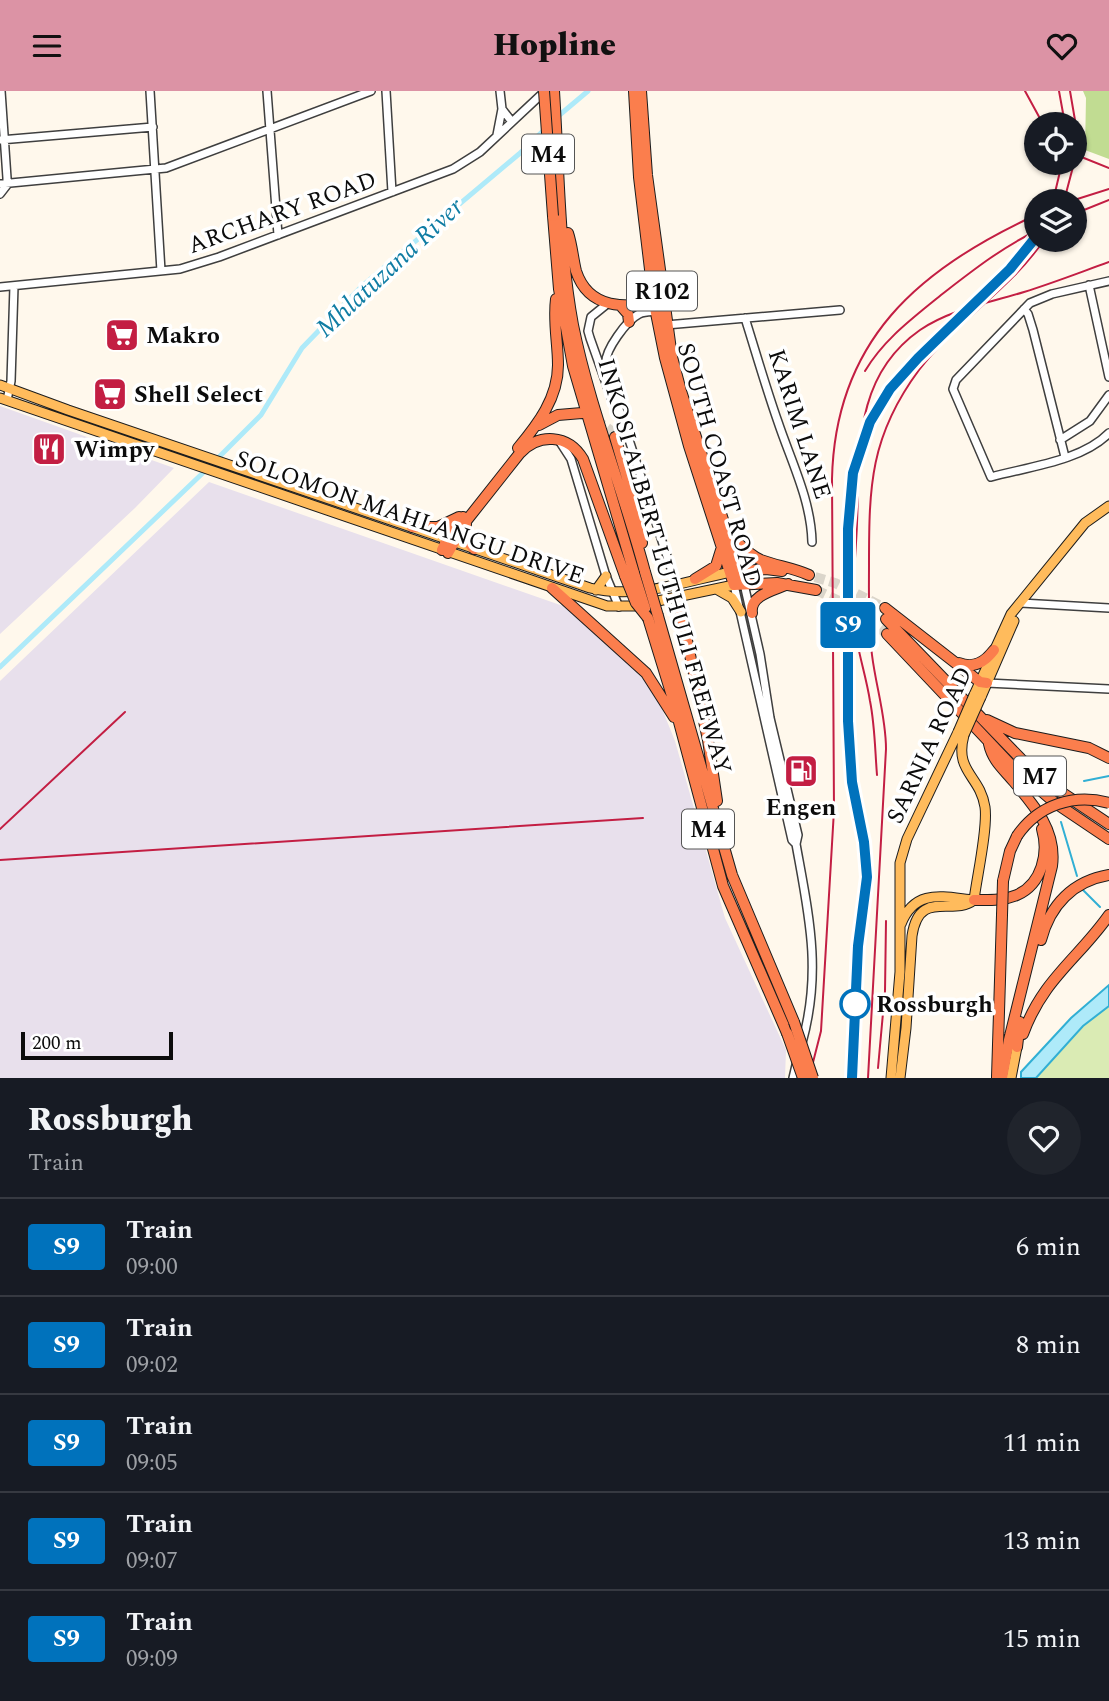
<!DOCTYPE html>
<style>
body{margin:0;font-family:Spectral,serif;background:#20242c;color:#f1f3f6;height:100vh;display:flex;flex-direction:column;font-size:26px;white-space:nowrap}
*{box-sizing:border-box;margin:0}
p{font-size:23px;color:#9ea1a6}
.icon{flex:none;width:38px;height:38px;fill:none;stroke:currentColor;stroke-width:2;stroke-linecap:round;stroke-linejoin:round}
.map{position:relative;height:987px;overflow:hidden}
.side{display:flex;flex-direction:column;background:#171b24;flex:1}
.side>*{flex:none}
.badge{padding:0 14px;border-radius:5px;font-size:24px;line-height:46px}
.controls{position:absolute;left:1024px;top:21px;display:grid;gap:14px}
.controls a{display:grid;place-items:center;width:63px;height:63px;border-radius:50%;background:#171b24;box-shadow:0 2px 5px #0004;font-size:35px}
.scale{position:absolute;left:21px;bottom:18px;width:152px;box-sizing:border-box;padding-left:7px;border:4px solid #0c0c0c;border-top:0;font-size:19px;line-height:24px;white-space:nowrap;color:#0c0c0c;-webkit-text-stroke:5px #fff;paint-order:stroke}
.map>.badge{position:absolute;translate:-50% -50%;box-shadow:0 0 0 4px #fff}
.round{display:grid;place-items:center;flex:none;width:74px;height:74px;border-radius:37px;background:#20242c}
.summary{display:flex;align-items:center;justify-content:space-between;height:119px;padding:0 28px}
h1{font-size:33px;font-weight:800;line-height:52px}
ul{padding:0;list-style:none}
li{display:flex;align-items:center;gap:21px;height:98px;padding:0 28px;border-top:2px solid #363941}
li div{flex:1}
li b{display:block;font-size:26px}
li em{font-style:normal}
li .badge{min-width:77px;font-weight:700;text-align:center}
header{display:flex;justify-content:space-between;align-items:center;height:91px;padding:0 28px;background:#dc93a5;color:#111;font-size:32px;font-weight:800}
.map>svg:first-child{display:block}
.industrial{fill:#e8e0ec}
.green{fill:#daebb4}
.forest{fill:#c1dc92}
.water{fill:#aeeaf9;stroke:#31afd4;stroke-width:2}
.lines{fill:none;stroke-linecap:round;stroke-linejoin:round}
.stream{stroke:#31afd4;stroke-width:2}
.canal{stroke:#aeeaf9;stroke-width:5}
.highway-tunnel{stroke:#dbd5ca;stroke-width:10;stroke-dasharray:10 5;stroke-linecap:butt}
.minor-casing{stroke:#3f3f3f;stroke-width:10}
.major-casing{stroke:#1d1d1d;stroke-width:11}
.highway-casing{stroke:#1d1d1d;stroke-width:12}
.minor{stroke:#fff;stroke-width:7}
.major{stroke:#ffbb5c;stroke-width:9}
.highway{stroke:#fb7e4d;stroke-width:10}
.rail{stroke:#c31e43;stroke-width:2}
.major-bridge-casing{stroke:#1d1d1d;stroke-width:11;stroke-linecap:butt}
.highway-bridge-casing{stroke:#1d1d1d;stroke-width:12;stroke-linecap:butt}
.major-bridge{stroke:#ffbb5c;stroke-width:9}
.highway-bridge{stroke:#fb7e4d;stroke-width:10}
.line-casing{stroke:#fff;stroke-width:16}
.line{stroke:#0072bc;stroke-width:10}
.stop-dot{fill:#fff;stroke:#0072bc;stroke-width:3.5}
.labels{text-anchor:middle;stroke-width:7;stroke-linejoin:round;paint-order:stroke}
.shield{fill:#fff;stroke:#555;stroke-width:2}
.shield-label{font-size:23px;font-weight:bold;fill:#0c0c0c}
.street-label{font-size:24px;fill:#0c0c0c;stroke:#fff}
.poi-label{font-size:24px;font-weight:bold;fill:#0c0c0c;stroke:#fff;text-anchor:start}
.stop-label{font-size:24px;font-weight:bold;fill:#0c0c0c;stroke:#fff;text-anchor:start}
.water-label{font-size:26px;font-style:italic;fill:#107da4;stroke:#fff}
</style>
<header><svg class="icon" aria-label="menu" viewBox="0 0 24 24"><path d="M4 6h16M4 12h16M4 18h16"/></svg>Hopline<svg class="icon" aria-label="heart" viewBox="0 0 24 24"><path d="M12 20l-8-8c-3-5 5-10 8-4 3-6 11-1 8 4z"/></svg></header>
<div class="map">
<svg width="1109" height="987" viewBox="0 0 1109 987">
<rect width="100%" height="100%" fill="#fff8ec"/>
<!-- industrial -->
<path class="industrial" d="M0,315l174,62 -39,40 -135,126z
M209,391l377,132 70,80 19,47 50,177 61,132 -1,28h-785v-397z"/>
<!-- green -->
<path class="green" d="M1109,915v72h-73l47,-52z"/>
<!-- forest -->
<path class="forest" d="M1083,0h26v68l-24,-9 1,-52z"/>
<!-- water -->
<path class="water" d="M1109,894v21l-26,20 -47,52h-15v-6l50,-54z"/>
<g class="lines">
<!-- stream -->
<path class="stream" d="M1084,690l25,-5
M1061,731l16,54
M1081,797l19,19"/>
<!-- canal -->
<path class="canal" d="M556,27l32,-27
M215,370l46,-46 41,-67 59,-61 158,-133 27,-26
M0,576l208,-199"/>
<!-- highway-tunnel -->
<path class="highway-tunnel" d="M595,328l15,11 5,7
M815,486l20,6 50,25
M816,499l38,18 33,26"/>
<!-- minor casing -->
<g class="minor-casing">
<path id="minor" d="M150,0l11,180
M267,0l11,144
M386,0l6,101
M500,0l2,18 10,13
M497,44l5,-26
M0,49l153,-13
M0,93l166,-16 205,-77
M0,103l7,-9v-7l-6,-87
M1109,190l-57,13 -22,9 -74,77 -3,9 38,88c36,-10 91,-16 118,-44
M1089,194l20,92
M0,196l180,-18 39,-12 234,-88 27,-17 65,-61
M607,213l-16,13 -3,14 2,7 23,65 5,3
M1024,218l4,5 5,16 32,127
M660,220c-7,1 -15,0 -21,3 -12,6 -35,37 -33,50 2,14 13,27 12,42l58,178
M745,227c11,35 21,70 33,104 13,39 33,78 34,120
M666,234l174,-15
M7,309l4,-19 3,-95
M1060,349l30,-19 19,-26
M560,351l11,17 35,117 13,31
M744,493l16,70 10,64 28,117 -2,9c13,72 26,127 6,199
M734,494l58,255 4,4
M1021,512l88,5
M987,592l122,6
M793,987l4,-17"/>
</g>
<!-- major casing -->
<g class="major-casing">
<path id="major" d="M0,294l68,25 522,178c47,12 95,-7 141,-16
M0,307l607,208h27l100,-21
M596,499l10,-14
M718,499l14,8 9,14
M974,604l37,-81 74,-91 24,-17
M981,606l33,-76
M901,833c14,-36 42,-27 73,-24
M891,987l9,-106v-109l7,-24 51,-107
M900,987l6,-50 6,-92c7,-48 41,-19 62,-36 3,-24 14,-72 11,-93 -5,-32 -31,-35 -21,-72
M1011,987l6,-31"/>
</g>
<!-- highway casing -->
<g class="highway-casing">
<path id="highway" d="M554,0c5,78 5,158 19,234 17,84 50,164 72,247
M634,0l5,86 15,126 11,55 24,88 45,139 43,-2 39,7
M641,0l6,84 25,182 9,34 63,193
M553,125l6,73 14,77 61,207
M568,142c4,12 5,26 8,38 13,40 50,36 84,32
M621,215l7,8 1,8
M539,334l19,-10 24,-2
M615,346l15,51 12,55
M518,357c20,-24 40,-50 40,-83 0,-22 -5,-44 -2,-66
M466,433l-2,14 10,11
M412,436h26l21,-10
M731,445c9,9 18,19 30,24 16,6 33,8 48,15
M442,459l9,-19 12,-14
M448,462l19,-33 53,-67c19,-20 48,-19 63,6l42,117
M734,481l32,-3 16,2
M695,488l21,-13 5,-16
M552,497l94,85 28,44
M678,507l30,142 9,61
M885,517l95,74 7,1
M752,522c-3,-18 23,-23 36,-29
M658,525l74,259 62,147
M648,527l24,78 51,190 64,147
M886,528l135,140 31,27 57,38
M887,543l123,130 44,38 55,37
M959,572c15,6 26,-1 35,-13
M987,629l28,13 74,15 20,10
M989,653c3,14 11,22 20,32 23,27 48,53 43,90l-43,174 -7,38
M1003,790l7,-30 7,-15
M974,809c14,0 29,1 43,-5 25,-11 32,-42 25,-66
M1041,849c9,-35 32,-59 68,-65
M1023,943c20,-55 55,-75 86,-119
M1017,956l3,-25
M997,986l5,-162"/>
</g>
<!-- minor -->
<use href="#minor" class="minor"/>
<!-- major -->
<use href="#major" class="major"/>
<!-- highway -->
<use href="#highway" class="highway"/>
<!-- rail -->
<path class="rail" d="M1025,0l18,33
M1059,0l6,33
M1070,0l6,35 -2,30
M1074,63l35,14
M1053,110l9,-38
M1064,110l10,-38
M1071,110l38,-12
M1074,123l35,-14
M865,280c19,-32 48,-53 76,-76 31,-24 60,-47 95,-64
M866,339l24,-41 27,-30
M844,569l8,122 12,60 3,24 -10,91 -5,121
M877,684c-2,-24 -2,-49 -7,-74 -4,-26 -13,-51 -16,-78 -3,-33 2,-67 3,-100 3,-72 -4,-146 63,-193 31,-21 69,-27 104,-38 29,-9 57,-20 85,-30
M0,738l125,-117
M0,769l643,-42
M878,977l7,-77 1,-70
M809,987l12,-47 13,-221 -2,-331c3,-138 86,-210 204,-264
M868,987l18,-329c0,-32 -10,-62 -14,-94 -4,-30 -3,-60 -3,-90 0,-79 1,-129 50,-195 36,-48 91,-80 125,-130"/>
<!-- major-bridge casing -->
<g class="major-bridge-casing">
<path id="major-bridge" d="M958,641l16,-37
M964,644l17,-38"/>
</g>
<!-- highway-bridge casing -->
<g class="highway-bridge-casing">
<path id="highway-bridge" d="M544,0l9,125
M645,481l13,44
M634,482l11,35
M625,485l11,27 12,15
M1017,745c21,-31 57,-43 92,-33
M1002,824l1,-34
M794,931l19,56
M787,942l16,45"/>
</g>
<!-- major-bridge -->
<use href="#major-bridge" class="major-bridge"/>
<!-- highway-bridge -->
<use href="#highway-bridge" class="highway-bridge"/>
</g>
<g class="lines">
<!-- line casing -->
<g class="line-casing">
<path id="line" d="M852,987l6,-132 9,-69 -3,-35 -12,-60 -4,-61v-192l5,-56 17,-51 20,-33 28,-31 92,-89 26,-32"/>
</g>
<!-- line -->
<use href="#line" class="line"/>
</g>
<!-- icons -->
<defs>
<g id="supermarket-square" transform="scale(1.75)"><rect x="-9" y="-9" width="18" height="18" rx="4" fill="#c31e43" stroke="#fff"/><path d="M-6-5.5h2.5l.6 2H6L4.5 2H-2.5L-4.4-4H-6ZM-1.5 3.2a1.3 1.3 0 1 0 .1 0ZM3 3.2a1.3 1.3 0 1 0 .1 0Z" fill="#fff"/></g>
<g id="restaurant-square" transform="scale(1.75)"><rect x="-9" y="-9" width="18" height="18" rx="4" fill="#c31e43" stroke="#fff"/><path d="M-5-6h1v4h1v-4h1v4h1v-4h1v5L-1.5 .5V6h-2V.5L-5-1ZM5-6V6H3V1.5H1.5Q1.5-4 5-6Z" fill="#fff"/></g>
<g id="fuel-square" transform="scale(1.75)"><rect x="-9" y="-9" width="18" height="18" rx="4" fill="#c31e43" stroke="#fff"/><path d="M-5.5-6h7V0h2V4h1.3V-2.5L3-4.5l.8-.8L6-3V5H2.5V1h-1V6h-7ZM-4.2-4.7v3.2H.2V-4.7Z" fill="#fff"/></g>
</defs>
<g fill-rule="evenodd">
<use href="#supermarket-square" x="122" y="244"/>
<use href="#supermarket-square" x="110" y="303"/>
<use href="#restaurant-square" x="49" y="358"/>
<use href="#fuel-square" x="801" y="680"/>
</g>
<!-- markers -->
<circle class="stop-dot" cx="855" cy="913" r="14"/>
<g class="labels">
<!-- shield labels -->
<g class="shield">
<rect x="522" y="43.5" width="52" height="39" rx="5"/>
<rect x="627" y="180.5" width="70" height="39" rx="5"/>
<rect x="1014" y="665.5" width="52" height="39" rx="5"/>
<rect x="682" y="718.5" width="52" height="39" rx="5"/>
</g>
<g class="shield-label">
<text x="548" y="71">M4</text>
<text x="662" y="208">R102</text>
<text x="1040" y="693">M7</text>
<text x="708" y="746">M4</text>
</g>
<!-- street labels -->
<g class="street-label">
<text transform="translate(282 121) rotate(-20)" y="8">ARCHARY ROAD</text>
<text transform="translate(800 333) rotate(72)" y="8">KARIM LANE</text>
<text transform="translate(720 374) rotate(74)" y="8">SOUTH COAST ROAD</text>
<text transform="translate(410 426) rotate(19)" y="8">SOLOMON MAHLANGU DRIVE</text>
<text transform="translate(665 475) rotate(74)" y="8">INKOSI ALBERT LUTHULI FREEWAY</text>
<text transform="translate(929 654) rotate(-65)" y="8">SARNIA ROAD</text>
</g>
<!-- poi labels -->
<g class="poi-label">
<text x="146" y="252">Makro</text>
<text x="134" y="311">Shell Select</text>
<text x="74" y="366">Wimpy</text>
<text x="801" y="724" text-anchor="middle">Engen</text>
</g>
<!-- stop labels -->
<g class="stop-label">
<text x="876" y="921">Rossburgh</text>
</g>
<!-- water labels -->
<g class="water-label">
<text transform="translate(389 176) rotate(-43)" y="9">Mhlatuzana River</text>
</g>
</g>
</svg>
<div class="controls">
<a><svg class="icon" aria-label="locate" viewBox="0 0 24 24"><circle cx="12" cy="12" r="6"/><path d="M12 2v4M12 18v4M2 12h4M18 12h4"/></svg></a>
<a><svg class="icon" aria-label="layers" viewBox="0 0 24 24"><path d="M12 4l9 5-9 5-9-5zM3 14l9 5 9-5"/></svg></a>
</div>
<div class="scale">200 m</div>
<b class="badge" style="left:848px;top:534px;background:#0072bc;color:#fff">S9</b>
</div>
<section class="side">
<div class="summary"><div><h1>Rossburgh</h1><p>Train</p></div><a class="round"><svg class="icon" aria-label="heart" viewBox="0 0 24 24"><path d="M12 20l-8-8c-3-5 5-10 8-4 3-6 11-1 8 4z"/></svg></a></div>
<ul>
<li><span class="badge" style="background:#0072bc;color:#fff">S9</span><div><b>Train</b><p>09:00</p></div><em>6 min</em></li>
<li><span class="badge" style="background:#0072bc;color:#fff">S9</span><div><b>Train</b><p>09:02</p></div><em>8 min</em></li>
<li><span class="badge" style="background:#0072bc;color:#fff">S9</span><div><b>Train</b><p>09:05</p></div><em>11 min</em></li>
<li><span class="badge" style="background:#0072bc;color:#fff">S9</span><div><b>Train</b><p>09:07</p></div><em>13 min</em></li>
<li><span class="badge" style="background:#0072bc;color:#fff">S9</span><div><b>Train</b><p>09:09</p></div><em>15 min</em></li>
</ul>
</section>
